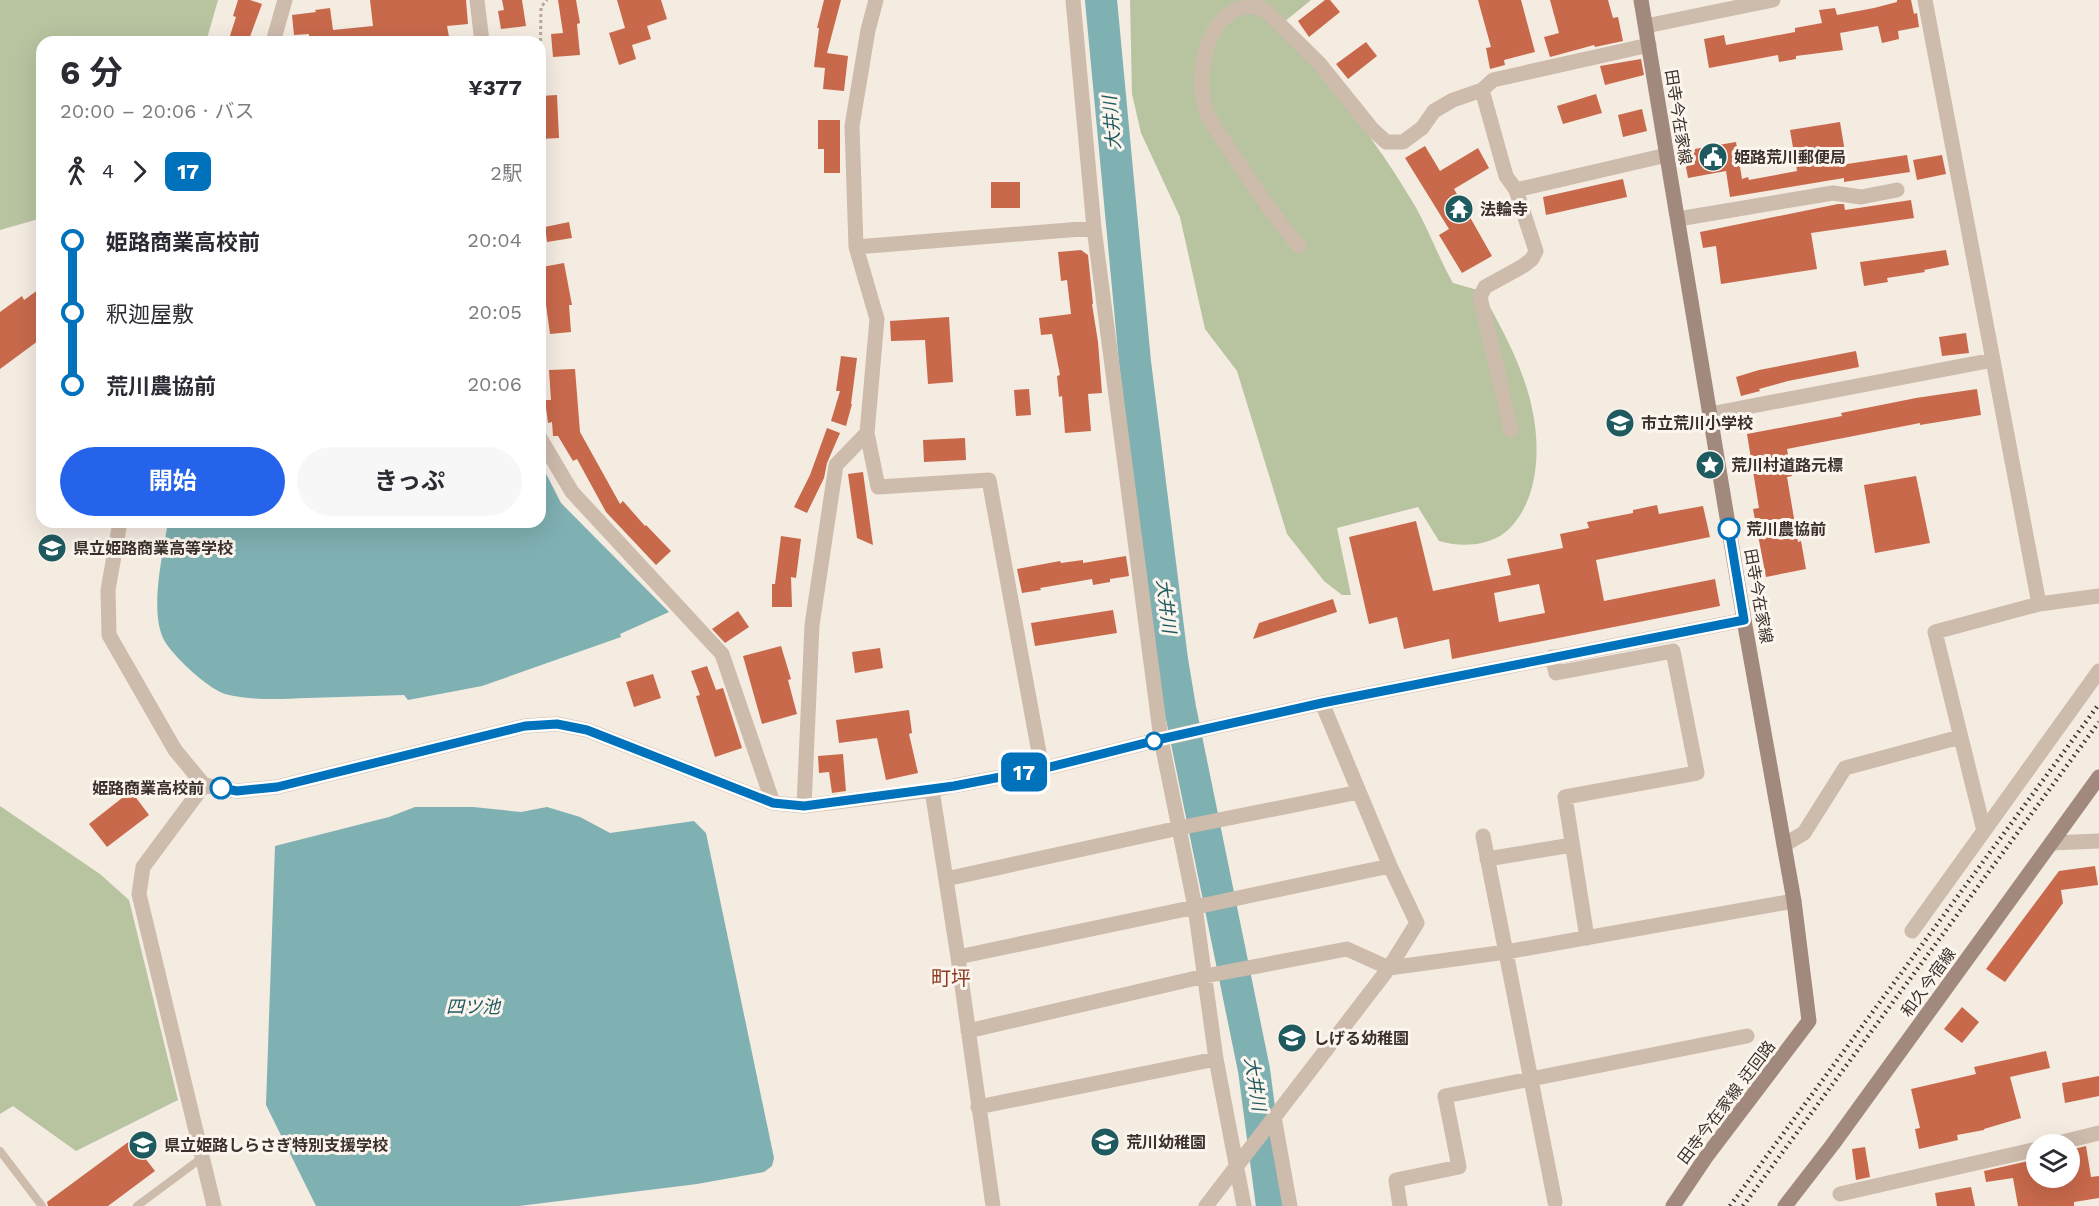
<!DOCTYPE html>
<html lang="ja">
<meta charset="utf-8">
<style>
body{margin:0;font-family:"Work Sans","Noto Sans JP",sans-serif;background:#f7f7f7;color:#2b2b33;height:100vh;display:flex;flex-direction:column;font-size:22px;white-space:nowrap}
*{box-sizing:border-box;margin:0}
p{font-size:20px;color:#7c7c81}
.icon{flex:none;width:33px;height:33px;fill:none;stroke:currentColor;stroke-width:2;stroke-linecap:round;stroke-linejoin:round}
.map{position:relative;flex:1;overflow:hidden}
.panel{position:absolute;left:36px;top:36px;width:510px;height:492px;display:flex;flex-direction:column;background:#fff;border-radius:18px;box-shadow:0 6px 24px #0002}
.panel>*{flex:none}
.badge{padding:0 12px;border-radius:9px;font-size:21px;line-height:39px}
.buttons{position:absolute;left:2026px;top:1134px;display:grid;gap:12px}
.buttons a{display:grid;place-items:center;width:54px;height:54px;border-radius:50%;background:#fff;box-shadow:0 6px 24px #0002;font-size:30px}
.map>.badge{position:absolute;translate:-50% -50%;box-shadow:0 0 0 3px #fff}
.legs{display:flex;align-items:center;gap:9px;height:66px;padding:0 24px;font-size:20px}
.legs p{margin-inline-start:auto}
.headline{display:flex;align-items:center;justify-content:space-between;height:102px;padding:0 24px}
h1{font-size:33px;font-weight:700;line-height:45px}
.button{display:flex;gap:12px;margin-top:auto;padding:12px 24px}
.button a{flex:1;height:69px;border-radius:36px;background:#2563eb;color:#fff;font-size:24px;font-weight:700;line-height:69px;text-align:center}
.button a+a{background:#f7f7f7;color:#2b2b33}
ul{padding:0 24px;list-style:none}
li{display:flex;align-items:center;gap:21px;height:72px;font-size:22px}
li i{display:grid;place-items:center;width:9px;height:100%;margin:0 8px;background:currentColor}
li i::after{content:'';width:15px;height:15px;margin:-8px;border:4px solid;border-radius:50%;background:#fff}
li p{margin-inline-start:auto}
li:first-child i{background:linear-gradient(#0000 50%,currentColor 0)}
li:last-child i{background:linear-gradient(currentColor 50%,#0000 0)}
.map>svg:first-child{display:block}
.green{fill:#b8c4a0}
.water{fill:#7fb0b2}
.lines{fill:none;stroke-linecap:round;stroke-linejoin:round}
.river{stroke:#7fb0b2;stroke-width:32}
.building{fill:#c8694b;fill-rule:evenodd}
.path{stroke:#b9a596;stroke-width:3;stroke-dasharray:3 3;stroke-linecap:butt}
.lane{stroke:#cdbbac;stroke-width:8}
.street{stroke:#cdbbac;stroke-width:15}
.secondary{stroke:#a18a7d;stroke-width:15}
.rail{stroke:#3b302b;stroke-width:4.5;stroke-dasharray:1.5 4.5;stroke-linecap:butt}
.line-1-casing{stroke:#fff;stroke-width:14}
.line-1{stroke:#0072bc;stroke-width:9}
.stop-1-dot{fill:#fff;stroke:#0072bc;stroke-width:3}
.labels{text-anchor:middle;stroke-width:6;stroke-linejoin:round;paint-order:stroke}
.street-label{font-size:16px;fill:#3b302b;stroke:#fbf5ee}
.poi-label{font-size:16px;font-weight:bold;fill:#3b302b;stroke:#fbf5ee;text-anchor:start}
.stop-label{font-size:16px;font-weight:bold;fill:#3b302b;stroke:#fbf5ee;text-anchor:start}
.water-label{font-size:18px;font-style:italic;fill:#1f5a5e;stroke:#fbf5ee}
.quarter-label{font-size:20px;fill:#8c3b22;stroke:#fbf5ee}
</style>
<div class="map">
<svg width="2099" height="1206" viewBox="0 0 2099 1206">
<rect width="100%" height="100%" fill="#f4ebe1"/>
<!-- green -->
<path class="green" d="M0,0h218l-12,42h-164v176l-42,12z
M1130,0h181l-33,27c50,53 97,111 134,174 16,26 26,56 41,82l28,8c30,53 60,109 55,172 -2,25 -10,49 -27,66 -17,17 -48,19 -70,12l-21,-34 -81,21 14,67h-9l-18,-14 -37,-47 -50,-163 -32,-42 -25,-112 -39,-84 -9,-39z
M0,806l100,68 29,26 49,200 -102,51 -63,-45 -13,8z"/>
<!-- water -->
<path class="water" d="M540,462l21,41 108,109 -49,22 1,3 -139,49 -74,14 -4,-5c-32,1 -64,2 -97,3 -26,1 -55,3 -82,-4 -18,-6 -52,-38 -61,-54 -15,-29 -1,-87 4,-118h372z
M415,807h58l48,5 26,-5 33,10 30,16 84,-12 12,12 68,325 -2,8 -8,6 -67,12 -178,22h-203l-50,-101 9,-259 114,-29z"/>
<g class="lines">
<!-- river -->
<path class="river" d="M1101,0l34,362 37,298 8,48 74,362 18,136"/>
</g>
<!-- building -->
<path class="building" d="M238,0h12l12,4 -14,38h-20l8,-25 -3,-1z
M370,0h96l2,24 -21,2 3,16h-141v-8l-15,1 -2,-20 24,-3 -1,-2 15,-2 3,22 40,-4z
M502,0h20l4,26 -25,3 -3,-18 6,-1z
M558,0h18l4,23 -3,1 3,31 -27,2 -2,-23 12,-1z
M617,0h44l6,19 -20,7 4,13 -19,6 4,14 -17,6 -10,-32 16,-5z
M824,0h17l-14,53 21,3 -4,35 -21,-2 2,-21 -11,-1 5,-39h-2z
M1325,0h5l10,12 -31,25 -11,-16z
M1478,0h43l14,52 -31,8 1,5 -15,4 -4,-21 5,-1z
M1550,0h58l5,18 5,-1 5,24 -28,6 -1,-2 -44,12 -6,-20 15,-4z
M1897,0h14l3,14 3,-1 2,14 -21,4 1,8 -17,4 -4,-17 -38,7 3,17 -47,6v3l-17,3 -1,-7 -69,13 -5,-29 20,-4 2,10 69,-13v-4l27,-5 -3,-13 16,-2 2,7 37,-7 23,-6z
M1366,42l11,14 -29,23 -12,-15z
M1641,59l3,16 -39,10 -5,-19z
M1596,94l6,19 -39,11 -6,-18z
M557,95l2,43 -19,1v-43z
M1642,109l5,22 -24,6 -5,-22z
M818,120h22v53h-16v-24h-6z
M1840,122l7,42 60,-9 3,17 -66,10v-4l-114,19 -4,-26 -38,7 -5,-27 53,-9 6,37 6,-2 1,3 48,-9 -7,-41z
M1425,146l15,25 38,-23 11,20 -35,21 38,67 -30,17 -23,-38 10,-6 -44,-71z
M1942,155l4,19 -29,6 -4,-20z
M1623,179l4,18 -81,18 -3,-18z
M991,182h29v26h-29z
M1911,200l3,18 -103,15 6,36 -96,15 -5,-38 -13,2 -3,-16 138,-28h6l1,6z
M569,222l3,16 -25,4 -2,-15z
M1081,250l7,5 5,49h-1l6,38 4,51 -14,1 3,37 -26,2 -3,-37 -3,1 -2,-21 3,-1 -8,-41 -11,1 -2,-17 32,-4 -4,-34 -6,1 -3,-29z
M1946,250l3,15 -25,5 1,2 -38,6 1,4 -24,4 -4,-24z
M564,263l8,42h-3l2,27 -21,2 -6,-44h2l-4,-23z
M42,287v51l-42,31v-57l22,-16 2,4z
M949,317l4,65 -25,2 -3,-44 -34,1 -1,-20z
M1966,333l3,20 -27,3 -3,-19z
M1856,351l3,16 -71,14 -29,8 1,2 -19,5 -5,-19 23,-7z
M841,356l16,2 -6,46h1l-6,22 -15,-5 9,-30h-4z
M575,369l5,63 40,72 3,-3 22,25 1,-1 25,26 -15,14 -50,-53 -29,-53 -4,2 -15,-25h-5l-1,-14 -4,1 -3,-23h6l-2,-30z
M1029,389l2,26 -15,1 -2,-26z
M1977,389l4,26 -61,10v-2l-133,26 5,27 -5,1 11,65 3,-1 5,28 -40,8 -13,-68 6,-1 -12,-74 95,-18 -1,-3 75,-15z
M827,428l13,5 -13,30 -3,15 -17,35 -13,-6 16,-32z
M965,438l1,22 -42,2 -1,-22z
M863,472l10,73 -16,-7 -9,-64z
M1916,476l14,67 -55,10 -11,-68z
M1657,505l2,9 44,-8 7,31 -114,23 8,41 111,-22 5,27 -268,53 -3,-20 -45,10 -7,-32 -28,7 -20,-87 67,-16 17,70 78,-16 -4,-16 56,-11 -3,-14 29,-6 -2,-6 46,-9v-3zM1539,584l6,29 -46,9 -5,-29z
M781,536l20,3 -5,39 -5,-1 1,30h-20v-23h3z
M1126,556l3,20 -19,3v3l-17,3 -1,-6 -52,9 1,2 -19,3 -5,-24 43,-8 1,2 22,-3v3z
M1333,599l4,13 -84,27 6,-16z
M1113,610l4,23 -82,13 -4,-23z
M738,611l11,16 -24,16 -13,-14z
M781,646l10,33 -3,1 9,34 -35,10 -19,-68z
M880,648l3,20 -28,5 -3,-21z
M707,666l9,24 7,-2 19,60 -27,9 -19,-61 4,-1 -9,-24z
M653,674l8,24 -27,9 -8,-25z
M909,710l3,23 -3,1 9,39 -32,7 -9,-42 -38,5 -3,-23z
M843,754l3,37 -14,2 -3,-21 -10,1 -1,-17z
M131,791l18,24 -42,32 -18,-23z
M2095,866l3,19 -37,5 2,13 -58,79 -19,-13 73,-98z
M1962,1007l17,15 -17,21 -18,-14z
M2046,1051l4,17 -40,9 11,41 -37,11v1l-27,5 1,5 -39,9 -4,-20 5,-1 -9,-39 65,-15 -2,-7z
M2099,1076v20l-34,7 -3,-20z
M131,1140l24,31 -47,35h-60l-1,-4z
M2086,1146l5,31 8,-1v22l-25,4v4h-56l-5,-28 -27,4 -2,-11 53,-12v19h7l1,4 25,-4v-28z
M1865,1147l5,30 -14,3 -4,-31z
M1971,1187l4,19h-38l-2,-13z"/>
<g class="lines">
<!-- path -->
<path class="path" d="M540,71l1,-64 6,-7"/>
<!-- lane -->
<path class="lane" d="M0,1151l42,55
M137,1206l66,-49"/>
<!-- street -->
<path class="street" d="M477,0l5,42
M1073,0l21,228 67,511 34,168 21,152 28,147
M1925,0l114,604
M1646,26l127,-26
M273,42l12,-42
M1649,45l-156,35 -11,10 24,86 10,14 151,-35
M1678,219l155,-26 28,4 36,-7
M1299,246c-25,-29 -46,-61 -67,-93 -9,-13 -21,-29 -26,-43 -9,-26 -3,-68 14,-88 12,-14 28,-19 45,-12l54,53 53,66 14,13h17l19,-14 12,-17 19,-11 29,-10
M856,247l238,-19
M1710,414l283,-54
M1511,430l-31,-133 5,-10 38,-21 9,-7 4,-8 -20,-61
M867,433l11,54 111,-7 53,289
M540,438l32,54 150,162 51,149
M120,522l-12,68 1,45 66,115 29,35 33,6 40,-4 248,-61 32,-2 30,6 186,73 31,3 128,-16 110,-21 119,-30 161,-36 422,-83
M1552,657l4,16 117,-22 24,122 -132,24 22,141
M204,785l-61,82 -4,27 75,312
M932,790l26,167 35,249
M804,806l8,-181 24,-160 31,-32 10,-114 -21,-72 -4,-121 16,-96 8,-30
M1984,831l-49,-199 104,-28 60,-8
M1483,836l72,366
M2051,843l48,-2
M1784,845l20,-12 41,-65 115,-31
M1487,859l85,-14
M946,879l233,-51 180,-36
M1912,931l187,-260
M958,957l432,-91
M968,1031l237,-55 142,-27 42,19 117,-16 288,-51
M978,1107l238,-48
M1274,1117l16,89
M2054,1144l45,-11
M1840,1194l197,-45
M1206,1206l183,-238 28,-45 -27,-57 -68,-163
M1400,1206l-4,-26 63,-13 -14,-71 302,-60"/>
<!-- secondary -->
<path class="secondary" d="M1641,0l103,620 50,281 15,120 -103,136 -33,49
M1785,1206l48,-62 266,-367"/>
<!-- rail -->
<path class="rail" d="M1730,1206l369,-502
M1743,1206l356,-484"/>
</g>
<g class="lines">
<!-- line-1 casing -->
<g class="line-1-casing">
<path id="line-1" d="M221,788l16,3 40,-4 248,-61 32,-2 30,6 186,73 31,3 150,-20 88,-17 119,-30 161,-36 422,-83 -15,-91"/>
</g>
<!-- line-1 -->
<use href="#line-1" class="line-1"/>
</g>
<!-- icons -->
<defs>
<g id="civic-disc" transform="scale(1.5)"><circle r="9.5" fill="#1f5a5e" stroke="#fbf5ee"/><path d="M-.6-6.5H3V-4.5H.6V-3L4-1V1h2V6H-6V1h2V-1L-.6-3ZM-1.2 2.5V6h2.4V2.5Z" fill="#fff"/></g>
<g id="temple-disc" transform="scale(1.5)"><circle r="9.5" fill="#1f5a5e" stroke="#fbf5ee"/><path d="M0-6L5-2H3V0L6.5 2.5H4V6H1.5V3h-3V6H-4V2.5H-6.5L-3 0V-2H-5Z" fill="#fff"/></g>
<g id="school-disc" transform="scale(1.5)"><circle r="9.5" fill="#1f5a5e" stroke="#fbf5ee"/><path d="M0-5L7-2L0 1L-7-2ZM-4 1L0 2.5L4 1V4Q0 6-4 4Z" fill="#fff"/></g>
<g id="sight-disc" transform="scale(1.5)"><circle r="9.5" fill="#1f5a5e" stroke="#fbf5ee"/><path d="M0-6L1.8-2.2L6-1.7L2.9 1.2L3.7 5.4L0 3.3L-3.7 5.4L-2.9 1.2L-6-1.7L-1.8-2.2Z" fill="#fff"/></g>
</defs>
<g fill-rule="evenodd">
<use href="#civic-disc" x="1713" y="157"/>
<use href="#temple-disc" x="1459" y="209"/>
<use href="#school-disc" x="1620" y="423"/>
<use href="#sight-disc" x="1710" y="465"/>
<use href="#school-disc" x="52" y="548"/>
<use href="#school-disc" x="1292" y="1038"/>
<use href="#school-disc" x="1105" y="1142"/>
<use href="#school-disc" x="143" y="1145"/>
</g>
<!-- markers -->
<g class="stop-1-dot">
<circle cx="1729" cy="529" r="10"/>
<circle cx="1154" cy="741" r="8"/>
<circle cx="221" cy="788" r="10"/>
</g>
<g class="labels">
<!-- street labels -->
<g class="street-label">
<text transform="translate(1679 117) rotate(81)" y="6">田寺今在家線</text>
<text transform="translate(1759 596) rotate(80)" y="6">田寺今在家線</text>
<text transform="translate(1928 982) rotate(-54)" y="6">和久今宿線</text>
<text transform="translate(1726 1102) rotate(-53)" y="6">田寺今在家線 迂回路</text>
</g>
<!-- poi labels -->
<g class="poi-label">
<text x="1734" y="163">姫路荒川郵便局</text>
<text x="1480" y="215">法輪寺</text>
<text x="1641" y="429">市立荒川小学校</text>
<text x="1731" y="471">荒川村道路元標</text>
<text x="73" y="554">県立姫路商業高等学校</text>
<text x="1313" y="1044">しげる幼稚園</text>
<text x="1126" y="1148">荒川幼稚園</text>
<text x="164" y="1151">県立姫路しらさぎ特別支援学校</text>
</g>
<!-- stop labels -->
<g class="stop-label">
<text x="1746" y="535">荒川農協前</text>
<text x="204" y="794" text-anchor="end">姫路商業高校前</text>
</g>
<!-- water labels -->
<g class="water-label">
<text transform="translate(1112 123) rotate(-95)" y="6">大井川</text>
<text transform="translate(1166 606) rotate(83)" y="6">大井川</text>
<text x="473" y="1013">四ツ池</text>
<text transform="translate(1255 1084) rotate(81)" y="6">大井川</text>
</g>
<!-- quarter labels -->
<g class="quarter-label">
<text x="951" y="985">町坪</text>
</g>
</g>
</svg>
<div class="buttons">
<a><svg class="icon" aria-label="layers" viewBox="0 0 24 24"><path d="M12 4l9 5-9 5-9-5zM3 14l9 5 9-5"/></svg></a>
</div>
<b class="badge" style="left:1024px;top:772px;background:#0072bc;color:#fff">17</b>
<section class="panel">
<div class="headline"><div><h1>6 分</h1><p>20:00 – 20:06 · バス</p></div><b>¥377</b></div>
<div class="legs"><svg class="icon" aria-label="walk" viewBox="0 0 24 24"><circle cx="13" cy="4" r="2"/><path d="M13 8l-2 6 4 7M11 14l-3 7M7 12l3-4h3l4 4"/></svg>4<svg class="icon" aria-label="forward" viewBox="0 0 24 24"><path d="M9 5l7 7-7 7"/></svg><b class="badge" style="background:#0072bc;color:#fff">17</b><p>2駅</p></div>
<ul>
<li><i style="color:#0072bc"></i><b>姫路商業高校前</b><p>20:04</p></li>
<li><i style="color:#0072bc"></i><span>釈迦屋敷</span><p>20:05</p></li>
<li><i style="color:#0072bc"></i><b>荒川農協前</b><p>20:06</p></li>
</ul>
<div class="button"><a>開始</a><a>きっぷ</a></div>
</section>
</div>
